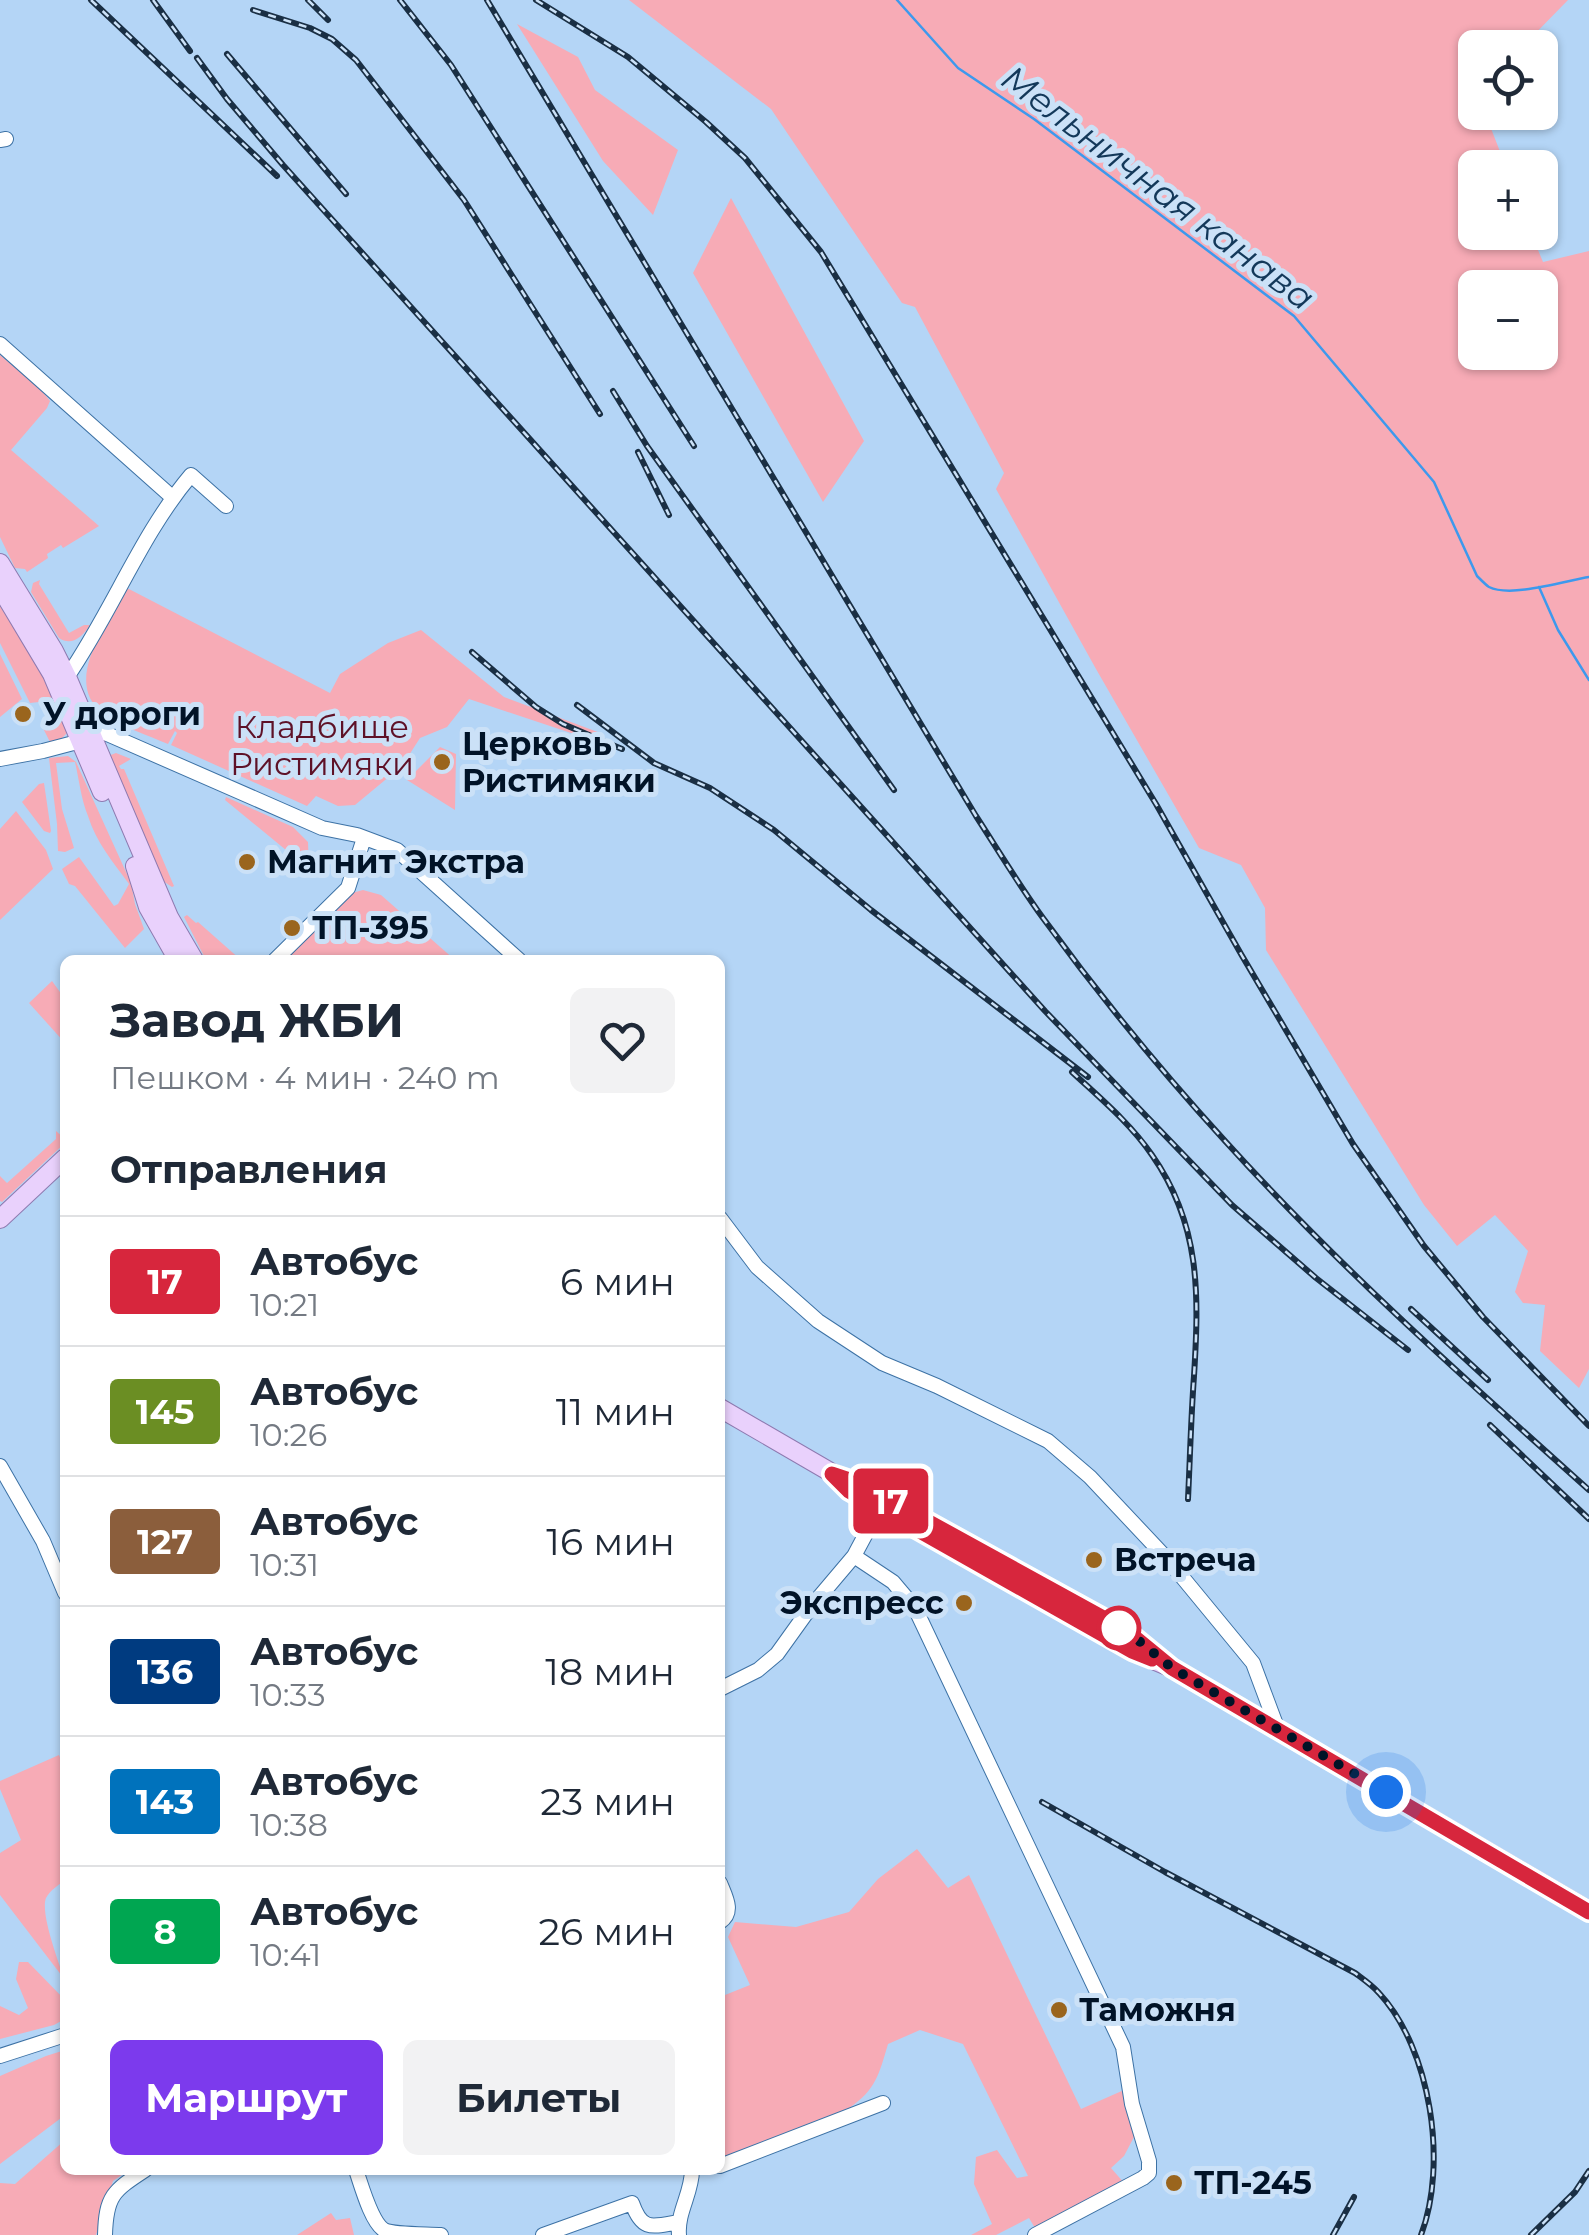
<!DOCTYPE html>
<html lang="ru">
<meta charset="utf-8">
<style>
body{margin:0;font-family:Montserrat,sans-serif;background:#f2f2f3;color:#1f2937;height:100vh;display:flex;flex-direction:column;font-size:38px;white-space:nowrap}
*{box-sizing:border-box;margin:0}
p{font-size:32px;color:#747a83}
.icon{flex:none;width:55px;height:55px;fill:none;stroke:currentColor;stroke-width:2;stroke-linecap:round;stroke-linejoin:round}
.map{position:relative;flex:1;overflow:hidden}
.panel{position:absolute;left:60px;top:955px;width:665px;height:1220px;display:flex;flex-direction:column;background:#fff;border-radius:15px;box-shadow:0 2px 8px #0004}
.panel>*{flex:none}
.badge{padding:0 20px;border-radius:8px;font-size:35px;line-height:65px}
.buttons{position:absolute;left:1458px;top:30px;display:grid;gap:20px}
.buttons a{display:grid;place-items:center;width:100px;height:100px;border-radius:15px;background:#fff;box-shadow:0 2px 8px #0004;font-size:50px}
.you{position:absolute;width:50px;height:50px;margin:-25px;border:8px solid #fff;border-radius:50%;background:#1a73e8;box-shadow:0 0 0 15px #1a73e833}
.map>.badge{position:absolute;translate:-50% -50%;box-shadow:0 0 0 5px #fff}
h2{padding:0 50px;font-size:38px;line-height:90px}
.round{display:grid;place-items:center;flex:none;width:105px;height:105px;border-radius:15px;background:#f2f2f3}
.head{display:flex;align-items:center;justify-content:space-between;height:170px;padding:0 50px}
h1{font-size:48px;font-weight:700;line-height:75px}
.primary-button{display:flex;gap:20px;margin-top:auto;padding:20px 50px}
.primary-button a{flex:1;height:115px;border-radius:15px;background:#7c3aed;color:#fff;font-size:40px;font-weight:700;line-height:115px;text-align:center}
.primary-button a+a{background:#f2f2f3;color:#1f2937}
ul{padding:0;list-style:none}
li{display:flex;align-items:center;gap:30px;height:130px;padding:0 50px;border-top:2px solid #e0e1e3}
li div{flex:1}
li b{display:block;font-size:38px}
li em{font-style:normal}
li .badge{min-width:110px;font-weight:700;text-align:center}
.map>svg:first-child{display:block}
.green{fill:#f7abb6;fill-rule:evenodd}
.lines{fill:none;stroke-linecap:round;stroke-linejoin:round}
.stream{stroke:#3d99ed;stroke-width:2.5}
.minor-casing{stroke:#3d72a5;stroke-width:16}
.major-casing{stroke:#8e7ab0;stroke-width:20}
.minor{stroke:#fff;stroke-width:14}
.major{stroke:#e9d1fc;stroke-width:18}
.rail-casing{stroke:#1a2f44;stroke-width:6}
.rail{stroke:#cbe1f7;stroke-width:2.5;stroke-dasharray:8;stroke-linecap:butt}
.line-casing{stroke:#fff;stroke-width:22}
.line{stroke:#d7263d;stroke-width:15}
.walk{stroke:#011327;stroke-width:10;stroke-dasharray:0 18}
.poi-dot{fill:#9a651d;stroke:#cbe1f7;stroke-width:4}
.stop-dot{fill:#fff;stroke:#d7263d;stroke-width:5}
.labels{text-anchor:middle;stroke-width:10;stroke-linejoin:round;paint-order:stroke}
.poi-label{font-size:32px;font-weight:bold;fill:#011327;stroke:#cbe1f7;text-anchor:start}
.park-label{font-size:32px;fill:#5e1127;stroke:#cbe1f7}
.water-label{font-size:35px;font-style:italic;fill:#133859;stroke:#cbe1f7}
</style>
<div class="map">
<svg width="1589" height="2235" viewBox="0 0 1589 2235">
<rect width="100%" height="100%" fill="#b4d5f6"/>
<!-- green -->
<path class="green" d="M629,0h939l-46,47 -47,1v64l10,1 21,54 -31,1v64l56,1 12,29 46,-11v1118l-10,19 -39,-37 5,-46 -22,-2 -8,-11 13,-41 -33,-36 -38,31 -33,-41 -158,-255 -1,-42 -24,-43 -42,-17 -103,-179 -100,-180 8,-16 -89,-166 -13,-4 -131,-194zM1475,288h65v64h-65z
M517,24l61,33 17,33 83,60 -25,65 -50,-54z
M731,198l133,243 -41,61 -130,-229z
M0,355l39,32 11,14 -3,7 -36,42 88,76 -36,22 -2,-3 -14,9 1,4 -21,14 -2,-3 -10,-1 -15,-31z
M40,580l-1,4 30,49 15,-8h6c-7,11 -18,22 -31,13l-28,-46 2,-9z
M127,588l203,105 10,-19 48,-31 33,-13 83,67 99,37 -5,8 -129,-43 -22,28 -27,11 -18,28 -47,39 -17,1 -22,-10 -9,10 -136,-61 6,-12 -2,-2 -7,13c-21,-9 -46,-17 -64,-30 -44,-31 5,-93 23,-126z
M0,606l44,69 23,51v7l-7,7 -10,2 -7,-14 6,-6 -10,-20 -9,1 -30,-60z
M0,654l22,45 -22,18z
M440,747l16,7 -1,56 -48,-30z
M116,753l15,6 -12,7 2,3h3l50,117 -2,1 -12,-8 -52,-123z
M68,756l8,6 55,121 4,21 9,25 -19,19 -50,-62 -6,-2 -7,-15 17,-12 35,49 4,-2 11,-20c-16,-22 -33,-42 -41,-68 -7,-17 -9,-37 -13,-54l-19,1 6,46 12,39 -9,4 -7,-1 -1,-27 -8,-66z
M44,783l7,48 -1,2 -6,-2 -22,-29 17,-18z
M226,797l67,30 15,15 1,27 -84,-69z
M16,811l30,39 7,19 -53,51v-91z
M363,890l18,5 74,65h-175l72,-67z
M187,915l9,8 2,-1 43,38h-35l-22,-43z
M52,981l13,18v44l-36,-40z
M56,1131l9,8v4l-63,59 -2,-1v-25l7,7 49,-44z
M59,1755l6,14v111c-6,5 -15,10 -19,18 -6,15 13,66 19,82l-65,-85v-42l21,-13 -21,-51v-8z
M917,1849l31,39 21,-13 112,234 43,-19 11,45 -11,21 -13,12 14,16 -90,44 -6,-10 -33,17h-25l21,-11 -18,-40 2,-27 21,-7 20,28 11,-2 -65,-132 -43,-14 -32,14c-9,30 -12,46 -39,64l-129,50v-161l30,-12 -22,-48 7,-15 61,5 53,-15 29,-33z
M19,1962h9l37,38v19l-11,6 -54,14v-33l19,9 9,-7 -12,-29z
M65,2050v65l-65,49v-88l46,-20z
M65,2140v30h64l-16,11 -17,54h-96v-52l15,1z
M331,2213l5,7 14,-2 4,17h-57z"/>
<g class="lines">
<!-- stream -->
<path class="stream" d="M897,0l61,68 76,51 260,197 140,166 43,94c2,2 10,10 12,11 22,11 76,-6 100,-10
M1539,587l19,43 31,50"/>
<!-- minor casing -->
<g class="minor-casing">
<path id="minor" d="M0,140l6,-1
M0,344l172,153
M67,677c45,-65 74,-143 124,-202l35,31
M89,726l233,102 35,7 40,15 122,110
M0,759l43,-8 38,-10
M275,960l73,-72 16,-50
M720,1218l37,49 61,54 64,42 55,23 111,55 42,36 79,84 84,102 25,67
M0,1466l43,75 22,52
M854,1556l39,26 22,26 208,439 9,57 17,57v12l-6,5 -108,57
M720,1689l38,-19 19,-16 33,-46 44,-52 31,-58
M720,1883c5,13 15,29 0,39
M0,2056l65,-21
M720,2166l163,-63
M356,2170c5,14 15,52 28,60 10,5 43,4 57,5
M105,2235c1,-39 8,-44 40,-65
M543,2235l89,-32c10,28 19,24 46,19
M679,2235c-2,-23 13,-42 13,-65"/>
</g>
<!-- major casing -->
<g class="major-casing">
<path id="major" d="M0,563l54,88 13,26 102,240 25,43
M0,587l52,87 50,118
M135,866l13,41 30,53
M0,1219l65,-61
M720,1408l112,65 9,4
M832,1473l17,18 283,160 40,17 417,243
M991,1558l142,78 21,17"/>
</g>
<!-- minor -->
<use href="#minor" class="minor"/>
<!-- major -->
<use href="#major" class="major"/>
<!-- rail casing -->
<g class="rail-casing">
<path id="rail" d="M91,0l186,176
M153,0l37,51
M308,0l20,20
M400,0l51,65 243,381
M487,0l489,816c22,34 43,69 67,102 56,77 119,154 183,224 113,125 238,236 363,348
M536,0l92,57 78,65 39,36 76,94 335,552 85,150 112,190 71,102 59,71 106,109
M253,10l57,18 22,11 24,21 108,140 136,214
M227,54l119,140
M197,58l30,41 56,66 762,846 187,194 84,73 92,72
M613,391l34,55 247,344
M638,452l31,63
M472,652l64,55 27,17 59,25
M577,705l77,58 56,25 64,42 97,80 217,167
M1072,1072c28,26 58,51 80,83 49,70 47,140 42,221 -3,41 -4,82 -6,123
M1411,1309l77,71
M1490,1425l99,94
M1042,1802l123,70 190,101c8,6 17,12 24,20 52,56 69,171 42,242
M1333,2235l21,-38
M1531,2235l44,-43 14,-21"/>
</g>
<!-- rail -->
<use href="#rail" class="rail"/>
</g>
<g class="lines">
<!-- line casing -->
<g class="line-casing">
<path id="line" d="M1152,1659l-20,-8 -283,-160 -17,-17 24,8 251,138 26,16 39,32 417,244"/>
</g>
<!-- line -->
<use href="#line" class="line"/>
<!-- walk -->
<path class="walk" d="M1119,1628l-12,-8 26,16 39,32 214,124"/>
</g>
<!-- markers -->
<g class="poi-dot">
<circle cx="23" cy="714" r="10"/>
<circle cx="442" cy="762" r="10"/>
<circle cx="247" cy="862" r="10"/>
<circle cx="292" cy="928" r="10"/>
<circle cx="1094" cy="1560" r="10"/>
<circle cx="964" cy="1603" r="10"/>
<circle cx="1059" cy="2010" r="10"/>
<circle cx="1174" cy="2183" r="10"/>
</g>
<circle class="stop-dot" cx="1119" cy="1628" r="20"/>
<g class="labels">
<!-- poi labels -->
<g class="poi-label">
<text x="43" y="725">У дороги</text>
<text x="462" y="755">Церковь<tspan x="462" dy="37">Ристимяки</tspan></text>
<text x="267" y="873">Магнит Экстра</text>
<text x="312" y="939">ТП-395</text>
<text x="1114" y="1571">Встреча</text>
<text x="944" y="1614" text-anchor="end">Экспресс</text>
<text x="1079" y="2021">Таможня</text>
<text x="1194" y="2194">ТП-245</text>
</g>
<!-- park labels -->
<g class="park-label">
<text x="322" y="738">Кладбище<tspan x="322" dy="37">Ристимяки</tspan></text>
</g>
<!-- water labels -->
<g class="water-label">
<text transform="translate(1158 188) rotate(37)" y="12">Мельничная канава</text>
</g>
</g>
</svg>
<div class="buttons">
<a><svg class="icon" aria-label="locate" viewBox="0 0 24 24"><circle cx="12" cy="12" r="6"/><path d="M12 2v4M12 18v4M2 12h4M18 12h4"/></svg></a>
<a>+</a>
<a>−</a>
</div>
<div class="you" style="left:1386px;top:1792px"></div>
<b class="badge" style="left:891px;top:1501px;background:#d7263d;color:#fff">17</b>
<section class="panel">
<div class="head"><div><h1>Завод ЖБИ</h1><p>Пешком · 4 мин · 240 m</p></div><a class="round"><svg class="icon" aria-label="heart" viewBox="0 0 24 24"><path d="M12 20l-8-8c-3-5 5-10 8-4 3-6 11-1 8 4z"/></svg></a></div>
<h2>Отправления</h2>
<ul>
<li><span class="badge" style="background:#d7263d;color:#fff">17</span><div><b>Автобус</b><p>10:21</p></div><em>6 мин</em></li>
<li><span class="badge" style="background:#6b8e23;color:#fff">145</span><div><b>Автобус</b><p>10:26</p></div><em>11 мин</em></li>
<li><span class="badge" style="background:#8b5e3c;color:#fff">127</span><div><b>Автобус</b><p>10:31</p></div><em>16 мин</em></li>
<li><span class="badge" style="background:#003b80;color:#fff">136</span><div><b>Автобус</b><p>10:33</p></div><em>18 мин</em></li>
<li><span class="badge" style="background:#0072bc;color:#fff">143</span><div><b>Автобус</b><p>10:38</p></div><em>23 мин</em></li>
<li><span class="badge" style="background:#00a651;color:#fff">8</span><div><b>Автобус</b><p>10:41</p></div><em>26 мин</em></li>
</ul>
<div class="primary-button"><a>Маршрут</a><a>Билеты</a></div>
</section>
</div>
